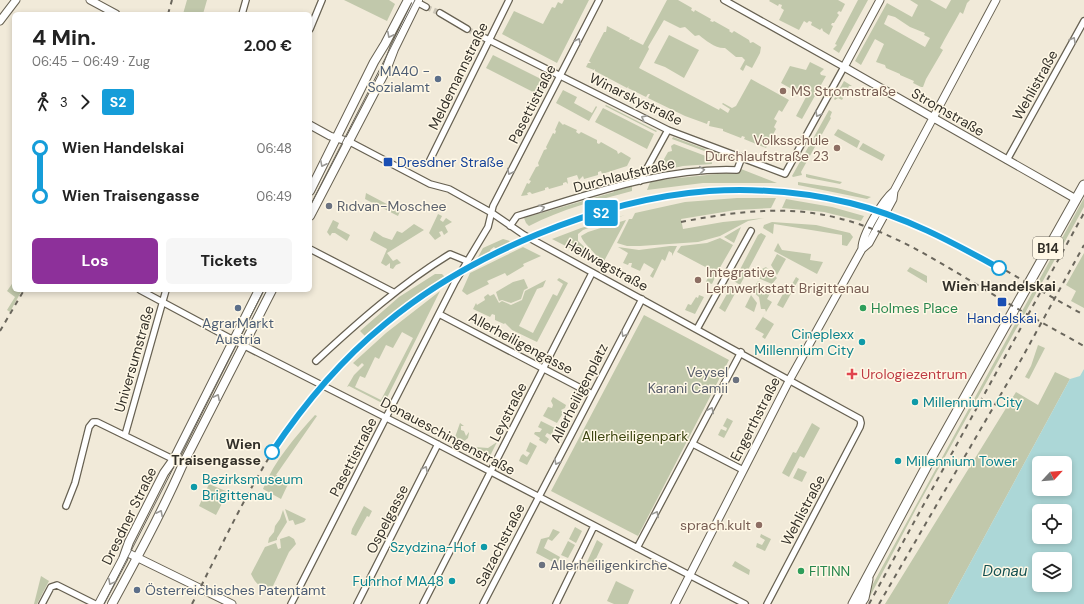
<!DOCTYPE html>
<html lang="de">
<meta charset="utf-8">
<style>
body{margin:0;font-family:"DM Sans",sans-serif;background:#f6f6f6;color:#222;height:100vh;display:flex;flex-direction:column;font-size:15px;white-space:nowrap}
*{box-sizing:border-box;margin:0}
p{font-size:13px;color:#767676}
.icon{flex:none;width:22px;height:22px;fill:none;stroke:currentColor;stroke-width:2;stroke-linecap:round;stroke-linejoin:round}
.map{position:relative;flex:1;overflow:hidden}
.sheet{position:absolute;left:12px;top:12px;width:300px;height:280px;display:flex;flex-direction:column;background:#fff;border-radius:6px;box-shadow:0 2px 6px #0003}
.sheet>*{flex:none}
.badge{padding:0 8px;border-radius:3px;font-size:14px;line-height:26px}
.needle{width:26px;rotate:64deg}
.fabs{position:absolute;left:1032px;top:456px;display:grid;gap:8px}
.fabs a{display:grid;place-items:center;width:40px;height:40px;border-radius:6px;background:#fff;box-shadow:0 2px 6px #0003;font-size:20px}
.map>.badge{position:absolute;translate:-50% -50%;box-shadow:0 0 0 2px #fff}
.legs{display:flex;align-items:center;gap:6px;height:44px;padding:0 20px;font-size:13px}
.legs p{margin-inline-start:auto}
.summary{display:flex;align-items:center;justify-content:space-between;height:68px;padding:0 20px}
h1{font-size:22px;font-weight:700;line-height:30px}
.primary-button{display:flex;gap:8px;margin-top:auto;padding:8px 20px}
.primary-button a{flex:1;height:46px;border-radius:6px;background:#8d309a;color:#fff;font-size:16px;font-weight:700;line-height:46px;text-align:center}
.primary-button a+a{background:#f6f6f6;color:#222}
ul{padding:0 20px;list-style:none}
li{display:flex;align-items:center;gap:14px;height:48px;font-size:15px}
li i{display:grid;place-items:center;width:6px;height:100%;margin:0 5px;background:currentColor}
li i::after{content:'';width:10px;height:10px;margin:-5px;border:3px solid;border-radius:50%;background:#fff}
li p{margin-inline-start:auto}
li:first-child i{background:linear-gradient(#0000 50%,currentColor 0)}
li:last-child i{background:linear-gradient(currentColor 50%,#0000 0)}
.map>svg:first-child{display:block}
.green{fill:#c1c8ab;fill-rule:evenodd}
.water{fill:#acd7d7;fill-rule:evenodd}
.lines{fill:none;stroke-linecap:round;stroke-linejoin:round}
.minor-tunnel{stroke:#cbc5b6;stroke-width:5.5;stroke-dasharray:5.5 3;stroke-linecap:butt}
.minor-casing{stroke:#676152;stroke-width:8}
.tertiary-casing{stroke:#676152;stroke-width:9}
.secondary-casing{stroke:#676152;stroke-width:10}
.primary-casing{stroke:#676152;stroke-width:11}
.trunk-casing{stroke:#676152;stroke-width:11}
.minor{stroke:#fff;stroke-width:5.5}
.tertiary{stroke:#fff;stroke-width:7}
.secondary{stroke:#fff;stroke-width:8}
.primary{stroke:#fff;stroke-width:9}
.trunk{stroke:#fff;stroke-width:9}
.tram{stroke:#6a665c;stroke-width:1}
.rail{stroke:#6a665c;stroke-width:2;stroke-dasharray:5 5;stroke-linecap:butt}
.oneway{stroke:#999894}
.line-1-casing{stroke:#fff;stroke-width:9}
.line-1{stroke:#159dd9;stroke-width:6}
.service-dot{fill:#5c6f8a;stroke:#fff8e6;stroke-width:1.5}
.education-dot{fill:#8d6e63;stroke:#fff8e6;stroke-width:1.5}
.transit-dot{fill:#1a4fb4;stroke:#fff8e6;stroke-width:1.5}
.worship-dot{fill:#6b7280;stroke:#fff8e6;stroke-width:1.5}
.stop-1-dot{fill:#fff;stroke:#159dd9;stroke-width:2}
.leisure-dot{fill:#2e9e5b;stroke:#fff8e6;stroke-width:1.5}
.culture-dot{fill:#0f9aa8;stroke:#fff8e6;stroke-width:1.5}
.health-dot{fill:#e0444e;stroke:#fff8e6;stroke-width:1.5}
.labels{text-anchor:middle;stroke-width:3;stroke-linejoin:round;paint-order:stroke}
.shield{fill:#fff8e6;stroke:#706c62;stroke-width:1}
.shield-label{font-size:13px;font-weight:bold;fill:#333029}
.service-label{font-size:14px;fill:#4e5e75;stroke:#fff8e6;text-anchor:end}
.street-label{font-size:14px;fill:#333029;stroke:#fff8e6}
.education-label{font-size:14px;fill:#785e54;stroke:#fff8e6;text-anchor:start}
.transit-label{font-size:14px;fill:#164399;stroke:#fff8e6;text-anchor:start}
.worship-label{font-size:14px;fill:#5b616d;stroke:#fff8e6;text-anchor:start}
.stop-label{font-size:14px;font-weight:bold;fill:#333029;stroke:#fff8e6}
.leisure-label{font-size:14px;fill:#27864d;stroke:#fff8e6;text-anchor:start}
.culture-label{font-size:14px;fill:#0d838f;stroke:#fff8e6;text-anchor:end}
.health-label{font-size:14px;fill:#be3a42;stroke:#fff8e6;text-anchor:start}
.park-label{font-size:14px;fill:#3b440f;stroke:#fff8e6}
.water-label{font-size:15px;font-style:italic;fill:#124f50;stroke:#fff8e6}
</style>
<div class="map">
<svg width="1084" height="604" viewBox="0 0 1084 604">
<rect width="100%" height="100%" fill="#f1ead9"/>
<!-- green -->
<path class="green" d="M187,0h20l-4,14h-20z
M344,0h45l6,4 -8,17z
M564,0h25l-32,63 -55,-29 12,-23 29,13 9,-17 3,1 3,-6 4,2z
M667,0h11l14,8 -1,2 3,2 1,-2 16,9 -1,2 3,1 1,-1 16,9 -1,1 3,2 2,-2 15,9 1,3 3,-1 8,5 -1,6 -8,15 -6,-3 -3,6 -3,-2 5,-9 -3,-3h-6l-11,-9c-9,1 -20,-8 -26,-13l-4,1 -10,-9 -5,1 -16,-8 -16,27 1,2 -10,19 80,42 1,-2 8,5 2,-4 -8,-5 1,-1 9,5 4,-2 15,-27 38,21 -7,12 -3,-2 -5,9 3,2 -3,6 2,2 -10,19 -22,-9 1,-2 -3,-1 -1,2 -18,-7v-2l-14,-3 1,-5h-2l-1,3 -22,-8 -37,-18 2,-4h-2l-2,3 -18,-9 1,-2 -2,2 -32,-17v-2l-1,1 -8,-3 2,-4h3l-2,-2 15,-29h2l1,-6 23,12 -1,2 2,-1 12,6z
M770,0h68l7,4 -4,8 -2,-1 -2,2 2,2 -5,8h-2l-1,2 2,1 -4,9 -6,-4 -1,-3 -2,2 -9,-5 1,-3 -3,-1 -2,2 -3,-2 -5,9 -20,-10 5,-10 -3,-2 1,-3 -3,-1 -1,2 -9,-5z
M858,0h10l-29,53 -6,-4 4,-4 -2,-1z
M910,0h20l16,9 5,-9h19l-3,3 -4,11 -3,-2c-7,13 -14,24 -20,36l3,2 -17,29 -3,8h-2l-8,-4 1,-2 -14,-6v-1l-14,-6 -1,-3 -9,-3 8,-18 -9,-5 -14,26 -6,-4 32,-58 25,14 6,-12zM888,15l7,2 15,10 15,6 -1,2 6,3 -5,9 -41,-23z
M669,35l30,15 -15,28 -19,-11 -11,-4z
M493,55l54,27 -6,14 -55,-28z
M810,62l14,7 -4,4 1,2 5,1 -24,43 -6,-3 10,-19 -25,-14 9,-17 16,4z
M844,81l8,5h-3l-7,14 -4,-2 -3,2 -1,-1z
M563,90l14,7 -3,6 18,10 4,-7 1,1 -8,14 -33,-18z
M606,105l51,26 -1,1 -51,-26z
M603,108l51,26 -7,15 -52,-27z
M829,110l3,2 -2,5 1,1 -30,54 1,3 -9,2 -1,-1z
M559,121l4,4 1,-1 13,6 -1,2 3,2 2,-2 16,8v3l2,1 2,-2 16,9 1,3 3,-2 10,6 -4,8 -25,8 -1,-3 -3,1v3l-14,4 -1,-3 -4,4 -2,-5 -10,3 1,6 -2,-2 -3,1v2l-14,4 -1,-2 -3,1v2l-13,4 -2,-2 -3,1 1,2 -7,1 6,-13 2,1 2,-3 -2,-1 7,-13 3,-1 -1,-3 6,-13 3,-1 -1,-2 7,-14 2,1 1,-3 -1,-1z
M838,129l22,12 -3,7 -23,-13z
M673,137l62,23 -1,2 -62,-23z
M863,143l22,12 -3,6 -23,-12z
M674,144l37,14 1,6 -29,2 -23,5 -1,-3 9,-16 4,-1 -1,-5z
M741,169l36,14h-74l-56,7 4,-10 11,-2 1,2c14,-3 72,-6 78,-11z
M806,174l36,8 -2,2 -31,-6 -3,-1z
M798,182l39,6 34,9 -4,2 -69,-14z
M632,185v6c-34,9 -71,18 -103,35l-3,-3 -2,-5 90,-26v-2z
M366,193l34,18 -2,5 -33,-17z
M737,198h39l-5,10 -35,2 -55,9 2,10 40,-7 41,-4 -16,3 -28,15 -22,6 -58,4h-13l-10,-3 12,-24h3l3,-6 50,-11z
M1084,198v9l-167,300 -51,97h-4z
M786,199l46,8 32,9 -3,5 -37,-9 -42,-4z
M438,214l4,2 -2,4 3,2 3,-4 6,4 -7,4 3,6 -4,3 -2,-4 -3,1 2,4 -6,4 -6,-7z
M625,215l-42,15 -5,4v7l15,14 6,8 -47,-24 29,-11z
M333,220l6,3 -2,5 13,7 -3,6 -12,-8h-3l-2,3 -3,-4z
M626,220l-23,43c-5,-7 -21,-21 -22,-27l7,-4z
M772,222l44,3 34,8 3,4 -6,9 -5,-1v-10l-68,-11 -1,10 -10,-6 1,-3z
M414,224l10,6 -37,23 6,8 4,-2 4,4 -5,2 -3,4 -3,-1v-5l-4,3 -5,-3 6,-14 -17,-9 4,-9 9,6 9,3 5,-9 5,2z
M741,227l-7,16 -10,-6z
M761,233l5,3 -26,49 -6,-4 24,-46z
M720,238l13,7 -15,26 -7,-2 6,4 -5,11 -6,-2 5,-12 -34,-18 4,-6 26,-3z
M503,239l10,3 -17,7 -2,-2 -4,3 1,2 -14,7 6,-11z
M778,243l4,7 29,4 -1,6 13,2 -6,12 -43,-23z
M670,246h7l-5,10v-3l-3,-2 -4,10 -3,-2 -9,19 -3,-2 4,-7 -10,-6 -4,8 -9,-4 1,-4h-3l-1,2 -5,-2 5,-10 -10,-6 21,3z
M523,247l18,9 -18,8 1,2 -17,10 -2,-3 -18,8 2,3 -22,11 -5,-4 8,-18z
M1084,253v55l-13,-7 5,-10 -10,-6z
M777,254l9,5 -9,16 -6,-10z
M766,267l11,11 -5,6 -14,-6 4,-9z
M910,267l17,9v7l-20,-12z
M435,274h7l3,3 -40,26 -40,33 -5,-5 39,-34z
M796,277l3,2 -16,29 -6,-3 7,-13 3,1z
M559,278l9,5 -31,59 -25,-12 -7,-7 -1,1 -9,-4v-5l-3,-1 -2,3 -17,-8 3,-6 1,2 8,-5 -1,-3 4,-3 2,2 4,-2 5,9 3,-2 9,4 11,-5 3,-9 21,-11 -3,7 -6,2 -18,37 14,7 20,-39 4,2 6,-12 -6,-4z
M524,279l4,9 -4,2 -3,9 -10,4 -9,-3 -3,1 -3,-9 17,-10z
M14,281v9h8l-12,22 -3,-2 8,-13 -8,-6z
M758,281l3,1 -1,5 3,3 6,-3 4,1 -6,11 5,3 -9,15 11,7 -9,15 -3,-2 2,-3 -9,-5 11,-17 -1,-3h-4l-2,-12 -7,-6z
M732,285l6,3 -13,24 -6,-4z
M440,291l-56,113 -35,-18 -2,1 7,-12 10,-10 -2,-2 -4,4 -5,-4 33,-30zM402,332l11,6 -32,62 -26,-13 5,-11 5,2 10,-21 4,2 7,-14 7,3z
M699,295l5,2 -9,17 -10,-4 3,-6 3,1 5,-8 2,1z
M751,295l6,8 -3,9 -9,-5z
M644,315l85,45 -91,176 -87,-45z
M1038,345l7,3 -16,31 -4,-2 6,-11z
M1055,372l15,7 -122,225h-63l131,-212 22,13z
M553,397l13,8 -1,3 -4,2 2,3 -6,10 -14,-7 5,-9 4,1 1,-3 -2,-4z
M315,415l2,1 -41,59 13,7 -8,17 -18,-10c11,-28 33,-53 52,-74z
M727,418l6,3 -9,17 -6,-3 3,-6 5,2 1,-3 -4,-2z
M541,421l14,7 -4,7 -4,-2 -2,3 4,3 -3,5 -7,-4 1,-2 -6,-4 1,-2h5l2,-3 -4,-2z
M460,423l4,3h-3v4l3,1 2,5 3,-4v1l-1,5 -7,6 -7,-4z
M812,423l8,5 -16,30 -4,-2 -11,21 -7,-4 11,-21 3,1z
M497,442l-8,16 -18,-9 4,-2 13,1z
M530,442l7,4 -10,19 -8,-4 2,-5 2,-2 4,3 3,-4 -4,-2z
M798,468l9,4 -5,10 -9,-4z
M209,484l19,8 -12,23 -17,-9z
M364,506l8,5 -3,6 -2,-1 -11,20 -5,-2 1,-5z
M285,509l21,10 -2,3 -9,3 -2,-5 -4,1z
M283,510l4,12 -10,16v2l-9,3 1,-5 5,-6 1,-6 5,-7z
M575,527l7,4 -6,12 -7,-4z
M553,529l7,3 -8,9 -4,-2 -4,9 16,9 -3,7 -21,-11 5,-14 8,-2z
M761,534l10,5 -6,12 -9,-4 1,-4 5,2 3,-5 -5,-3z
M289,536l5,3 2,5 -7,8 -16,34c-13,2 -16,0 -22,-12l14,-27 11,-4 2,6 3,-1 -1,-9z
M597,540l6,4 -10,21 -6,-3z
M568,541l7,4 -7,13 -7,-3z
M735,561l15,9 -1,5 -17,-9z
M41,576l8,5 -12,23h-3z
M616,581l18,9 -6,14h-14l-7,-3z"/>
<!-- water -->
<path class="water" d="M1084,369v235h-136l122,-225 10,-3zM1039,463h26v26h-26zM1039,511h26v26h-26zM1039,559h26v26h-26z"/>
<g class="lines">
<!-- minor-tunnel -->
<path class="minor-tunnel" d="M426,7l14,6
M467,29l14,7"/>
<!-- minor casing -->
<g class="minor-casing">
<path id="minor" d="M413,0l13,7
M440,13l27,16
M242,14l4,-14
M310,29l12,-29
M481,36l187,94 117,44 59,-107 -120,-67
M350,142l80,42 19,5 43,24 32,22 336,184 1,4 -1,4 -93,177
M1007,160l77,-139
M429,162l80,-162
M640,181l28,-51
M510,226l7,-10c71,-21 145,-49 220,-46l5,-13
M310,249l83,43
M140,290l97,52 187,95 321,167
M439,314l153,80
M697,329l54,-98
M316,361c42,-39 85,-77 134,-107l17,7
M125,435l41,-145
M693,444l50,26
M66,506l9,-23 14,-56 4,-5h4l86,42
M637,548l104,-196
M42,604l9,-17 6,-2 38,19
M291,604l164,-322 33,-55 5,-21 106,-206
M357,604l81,-160
M423,604l169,-331
M483,604l159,-305
M556,604l38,-78"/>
</g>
<!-- tertiary casing -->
<g class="tertiary-casing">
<path id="tertiary" d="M90,0l26,14
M880,0l-36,67 232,132
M0,21l16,-21
M310,125l20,11 20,6
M862,249c-1,-13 21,-49 32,-58l102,-191
M126,552l106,52
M675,604l115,-225 72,-130 7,-6 24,-44 1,-8"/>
</g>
<!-- secondary casing -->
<g class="secondary-casing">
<path id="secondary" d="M310,191l64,-129 11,-18 23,-44
M310,216l76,-146 8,-21 24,-49
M99,604l24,-45 6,-17 35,-69 10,-14 85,-169
M112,604c25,-46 50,-92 71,-140l89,-174"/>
</g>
<!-- primary casing -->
<g class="primary-casing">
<path id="primary" d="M853,604l78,-146 153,-273"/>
</g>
<!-- trunk casing -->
<g class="trunk-casing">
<path id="trunk" d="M860,604l4,-6 4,-19"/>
</g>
<!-- minor -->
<use href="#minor" class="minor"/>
<!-- tertiary -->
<use href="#tertiary" class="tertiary"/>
<!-- secondary -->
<use href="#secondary" class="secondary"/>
<!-- primary -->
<use href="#primary" class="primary"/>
<!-- trunk -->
<use href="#trunk" class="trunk"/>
<!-- tram -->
<path class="tram" d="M310,206l105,-206
M104,604l160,-314"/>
<!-- rail -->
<path class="rail" d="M168,14l4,-14
M681,222c41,-8 82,-14 124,-10 69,8 121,42 179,77 33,20 66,38 100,57
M0,331l24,-41
M192,604c36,-70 68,-144 119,-206 68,-82 156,-139 257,-174 92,-32 186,-44 282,-21 84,20 159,71 234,112
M869,604l215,-391
M879,604l143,-246 62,-113"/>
</g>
<!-- one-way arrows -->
<defs><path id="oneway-chevron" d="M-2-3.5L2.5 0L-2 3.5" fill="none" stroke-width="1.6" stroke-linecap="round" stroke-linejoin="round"/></defs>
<g class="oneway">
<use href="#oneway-chevron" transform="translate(390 35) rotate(117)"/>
<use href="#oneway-chevron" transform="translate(1073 40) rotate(-61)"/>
<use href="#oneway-chevron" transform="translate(578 41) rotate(-63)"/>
<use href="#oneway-chevron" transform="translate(818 114) rotate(119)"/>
<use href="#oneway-chevron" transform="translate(644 118) rotate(-153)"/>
<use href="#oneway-chevron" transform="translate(323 164) rotate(117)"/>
<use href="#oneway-chevron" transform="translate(702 170) rotate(-5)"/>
<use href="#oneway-chevron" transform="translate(510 172) rotate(117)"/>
<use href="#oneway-chevron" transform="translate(542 208) rotate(-16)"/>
<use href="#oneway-chevron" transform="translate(624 334) rotate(118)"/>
<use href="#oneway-chevron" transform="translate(217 397) rotate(-63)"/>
<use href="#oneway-chevron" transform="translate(711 410) rotate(-63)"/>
<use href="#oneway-chevron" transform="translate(557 462) rotate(117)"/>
<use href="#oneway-chevron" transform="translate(425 469) rotate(-63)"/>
<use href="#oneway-chevron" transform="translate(160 513) rotate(-63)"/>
<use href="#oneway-chevron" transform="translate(656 514) rotate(-62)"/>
<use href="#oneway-chevron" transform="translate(111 582) rotate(118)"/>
</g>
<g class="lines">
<!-- line-1 casing -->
<g class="line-1-casing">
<path id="line-1" d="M272,452c32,-48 69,-92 113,-128 84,-70 215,-125 324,-133 48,-3 95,1 141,12 54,13 102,39 149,65"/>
</g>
<!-- line-1 -->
<use href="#line-1" class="line-1"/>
</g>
<!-- markers -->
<g class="service-dot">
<circle cx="438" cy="79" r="4"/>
<circle cx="238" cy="308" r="4"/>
<circle cx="137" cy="590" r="4"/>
</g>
<g class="education-dot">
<circle cx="783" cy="91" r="4"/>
<circle cx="837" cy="148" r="4"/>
<circle cx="698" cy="280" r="4"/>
<circle cx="759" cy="525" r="4"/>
</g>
<g class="transit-dot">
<rect x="383" y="157" width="10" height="10" rx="2"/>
<rect x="997" y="297" width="10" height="10" rx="2"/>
</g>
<g class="worship-dot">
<circle cx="329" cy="206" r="4"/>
<circle cx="736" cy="380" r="4"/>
<circle cx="542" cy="565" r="4"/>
</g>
<g class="stop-1-dot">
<circle cx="999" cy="268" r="7"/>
<circle cx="272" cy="452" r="7"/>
</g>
<g class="leisure-dot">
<circle cx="863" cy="308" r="4"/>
<circle cx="801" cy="571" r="4"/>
</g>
<g class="culture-dot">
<circle cx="862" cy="342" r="4"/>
<circle cx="915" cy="402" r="4"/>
<circle cx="898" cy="461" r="4"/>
<circle cx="194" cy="487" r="4"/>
<circle cx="484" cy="547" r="4"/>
<circle cx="452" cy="581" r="4"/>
</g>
<path class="health-dot" d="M850 368h4v4h4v4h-4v4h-4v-4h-4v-4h4z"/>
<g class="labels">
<!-- shield labels -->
<rect class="shield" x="1033" y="237" width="30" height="22" rx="3"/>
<g class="shield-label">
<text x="1048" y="253">B14</text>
</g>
<!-- service labels -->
<g class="service-label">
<text x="430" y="76">MA40 -<tspan x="430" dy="16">Sozialamt</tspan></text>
<text x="238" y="328" text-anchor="middle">AgrarMarkt<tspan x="238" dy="16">Austria</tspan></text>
<text x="145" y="595" text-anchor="start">Österreichisches Patentamt</text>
</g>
<!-- street labels -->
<g class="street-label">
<text transform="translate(458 76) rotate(-64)" y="5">Meldemannstraße</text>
<text transform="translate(1035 85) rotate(-61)" y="5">Wehlistraße</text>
<text transform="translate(636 99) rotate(26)" y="5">Winarskystraße</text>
<text transform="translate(532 104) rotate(-63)" y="5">Pasettistraße</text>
<text transform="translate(948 112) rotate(30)" y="5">Stromstraße</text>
<text transform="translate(624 175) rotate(-14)" y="5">Durchlaufstraße</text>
<text transform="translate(607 265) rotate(29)" y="5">Hellwagstraße</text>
<text transform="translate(521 343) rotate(28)" y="5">Allerheiligengasse</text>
<text transform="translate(134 359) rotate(-74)" y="5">Universumstraße</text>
<text transform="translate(579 393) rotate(-63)" y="5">Allerheiligenplatz</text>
<text transform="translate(508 412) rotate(-63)" y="5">Leystraße</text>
<text transform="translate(755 419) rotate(-63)" y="5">Engerthstraße</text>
<text transform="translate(448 436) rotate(28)" y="5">Donaueschingenstraße</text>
<text transform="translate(353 457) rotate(-63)" y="5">Pasettistraße</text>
<text transform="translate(803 510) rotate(-62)" y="5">Wehlistraße</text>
<text transform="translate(129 516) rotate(-64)" y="5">Dresdner Straße</text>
<text transform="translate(387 519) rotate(-63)" y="5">Ospelgasse</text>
<text transform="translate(500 545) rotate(-63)" y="5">Salzachstraße</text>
</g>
<!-- education labels -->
<g class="education-label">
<text x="791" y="96">MS Stromstraße</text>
<text x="829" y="145" text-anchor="end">Volksschule<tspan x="829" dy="16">Durchlaufstraße 23</tspan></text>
<text x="706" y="277">Integrative<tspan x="706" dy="16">Lernwerkstatt Brigittenau</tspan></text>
<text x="751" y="530" text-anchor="end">sprach.kult</text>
</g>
<!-- transit labels -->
<g class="transit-label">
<text x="397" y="167">Dresdner Straße</text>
<text x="1002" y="323" text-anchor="middle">Handelskai</text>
</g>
<!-- worship labels -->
<g class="worship-label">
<text x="337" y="211">Rıdvan-Moschee</text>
<text x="728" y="377" text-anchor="end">Veysel<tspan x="728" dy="16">Karani Camii</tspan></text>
<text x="550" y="570">Allerheiligenkirche</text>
</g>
<!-- stop labels -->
<g class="stop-label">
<text x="999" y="291">Wien Handelskai</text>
<text x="261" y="449" text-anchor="end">Wien<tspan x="261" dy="16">Traisengasse</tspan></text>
</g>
<!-- leisure labels -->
<g class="leisure-label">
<text x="871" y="313">Holmes Place</text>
<text x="809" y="576">FITINN</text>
</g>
<!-- culture labels -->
<g class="culture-label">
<text x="854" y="339">Cineplexx<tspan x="854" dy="16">Millennium City</tspan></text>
<text x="923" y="407" text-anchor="start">Millennium City</text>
<text x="906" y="466" text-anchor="start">Millennium Tower</text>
<text x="202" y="484" text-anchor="start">Bezirksmuseum<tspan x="202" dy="16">Brigittenau</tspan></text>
<text x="476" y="552">Szydzina-Hof</text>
<text x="444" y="586">Fuhrhof MA48</text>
</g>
<!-- health labels -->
<g class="health-label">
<text x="861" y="379">Urologiezentrum</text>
</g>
<!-- park labels -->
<g class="park-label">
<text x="635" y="441">Allerheiligenpark</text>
</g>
<!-- water labels -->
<g class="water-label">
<text x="1005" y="576">Donau</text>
</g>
</g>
</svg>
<div class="fabs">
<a><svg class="needle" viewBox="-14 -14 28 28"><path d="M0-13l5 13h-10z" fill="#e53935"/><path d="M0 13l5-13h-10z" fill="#767676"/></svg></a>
<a><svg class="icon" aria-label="locate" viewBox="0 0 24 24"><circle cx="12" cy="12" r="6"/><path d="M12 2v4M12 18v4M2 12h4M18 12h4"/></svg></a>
<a><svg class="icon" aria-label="layers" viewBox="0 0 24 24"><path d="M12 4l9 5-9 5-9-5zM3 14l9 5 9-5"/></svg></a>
</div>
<b class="badge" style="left:601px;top:213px;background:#159dd9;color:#fff">S2</b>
<section class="sheet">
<div class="summary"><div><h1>4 Min.</h1><p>06:45 – 06:49 · Zug</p></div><b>2.00 €</b></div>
<div class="legs"><svg class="icon" aria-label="walk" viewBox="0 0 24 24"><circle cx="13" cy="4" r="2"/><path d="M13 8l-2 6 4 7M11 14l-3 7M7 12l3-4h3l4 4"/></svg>3<svg class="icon" aria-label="forward" viewBox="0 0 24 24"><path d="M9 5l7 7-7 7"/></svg><b class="badge" style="background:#159dd9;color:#fff">S2</b></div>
<ul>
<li><i style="color:#159dd9"></i><b>Wien Handelskai</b><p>06:48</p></li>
<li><i style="color:#159dd9"></i><b>Wien Traisengasse</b><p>06:49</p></li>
</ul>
<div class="primary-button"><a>Los</a><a>Tickets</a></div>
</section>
</div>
